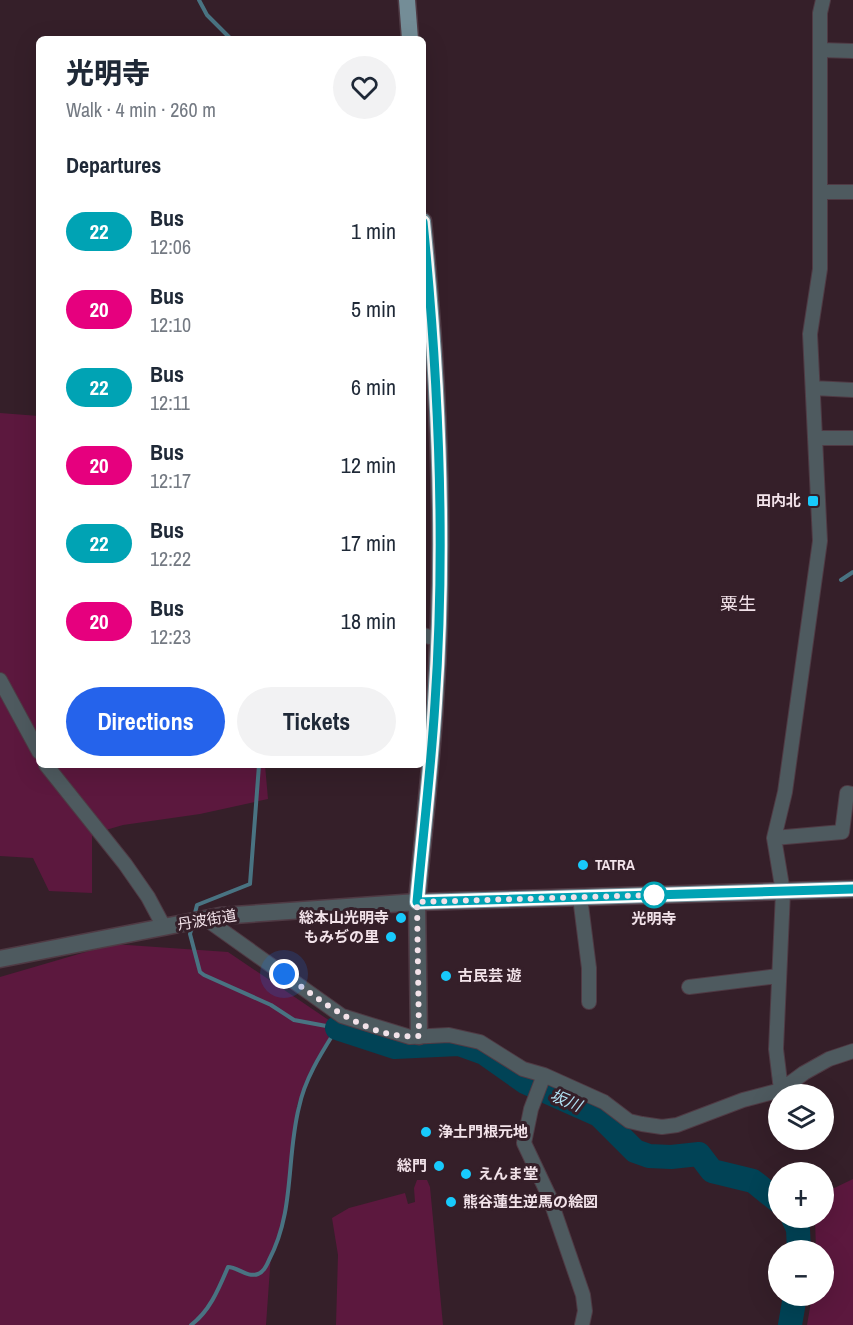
<!DOCTYPE html>
<meta charset="utf-8">
<style>
body{margin:0;font-family:"Archivo Narrow","Noto Sans JP",sans-serif;background:#f2f2f3;color:#1f2937;height:100vh;display:flex;flex-direction:column;font-size:22px;white-space:nowrap}
*{box-sizing:border-box;margin:0}
p{font-size:20px;color:#747a83}
.icon{flex:none;width:33px;height:33px;fill:none;stroke:currentColor;stroke-width:2;stroke-linecap:round;stroke-linejoin:round}
.map{position:relative;flex:1;overflow:hidden}
.panel{position:absolute;left:36px;top:36px;width:390px;height:732px;display:flex;flex-direction:column;background:#fff;border-radius:9px;box-shadow:0 6px 24px #0002}
.panel>*{flex:none}
.badge{padding:0 12px;border-radius:20px;font-size:21px;line-height:39px}
.controls{position:absolute;left:768px;top:1084px;display:grid;gap:12px}
.controls a{display:grid;place-items:center;width:66px;height:66px;border-radius:50%;background:#fff;box-shadow:0 6px 24px #0002;font-size:30px}
.you{position:absolute;width:30px;height:30px;margin:-15px;border:4px solid #fff;border-radius:50%;background:#1a73e8;box-shadow:0 0 0 9px #1a73e833}
.map>.badge{position:absolute;translate:-50% -50%;box-shadow:0 0 0 3px #fff}
h2{padding:0 30px;font-size:22px;line-height:54px}
.round{display:grid;place-items:center;flex:none;width:63px;height:63px;border-radius:32px;background:#f2f2f3}
.head{display:flex;align-items:center;justify-content:space-between;height:102px;padding:0 30px}
h1{font-size:28px;font-weight:800;line-height:45px}
.cta{display:flex;gap:12px;margin-top:auto;padding:12px 30px}
.cta a{flex:1;height:69px;border-radius:36px;background:#2563eb;color:#fff;font-size:24px;font-weight:800;line-height:69px;text-align:center}
.cta a+a{background:#f2f2f3;color:#1f2937}
ul{padding:0;list-style:none}
li{display:flex;align-items:center;gap:18px;height:78px;padding:0 30px}
li div{flex:1}
li b{display:block;font-size:22px}
li em{font-style:normal}
li .badge{min-width:66px;font-weight:700;text-align:center}
.map>svg:first-child{display:block}
.green{fill:#5c183e}
.lines{fill:none;stroke-linecap:round;stroke-linejoin:round}
.stream{stroke:#497382;stroke-width:4}
.river{stroke:#014356;stroke-width:24}
.minor-casing{stroke:#4f3a44;stroke-width:16}
.tertiary-casing{stroke:#4f3a44;stroke-width:19}
.primary-casing{stroke:#4f3a44;stroke-width:19}
.minor{stroke:#4e5a5f;stroke-width:14}
.tertiary{stroke:#4e5a5f;stroke-width:16}
.primary{stroke:#748d97;stroke-width:16}
.line-casing{stroke:#fff;stroke-width:14}
.line{stroke:#00a3b4;stroke-width:9}
.walk{stroke:#f2e2e9;stroke-width:6;stroke-dasharray:0 10.8}
.poi-dot{fill:#18cafc;stroke:#351f29;stroke-width:2}
.stop-dot{fill:#fff;stroke:#00a3b4;stroke-width:3}
.labels{text-anchor:middle;stroke-width:6;stroke-linejoin:round;paint-order:stroke}
.poi-label{font-size:15px;font-weight:bold;fill:#f2e2e9;stroke:#351f29;text-anchor:start}
.stop-label{font-size:15px;font-weight:bold;fill:#f2e2e9;stroke:#351f29}
.street-label{font-size:15px;fill:#f2e2e9;stroke:#351f29}
.water-label{font-size:16px;font-style:italic;fill:#b1e2f5;stroke:#351f29}
.quarter-label{font-size:18px;fill:#f2e2e9;stroke:#351f29}
</style>
<div class="map">
<svg width="853" height="1325" viewBox="0 0 853 1325">
<rect width="100%" height="100%" fill="#351f29"/>
<!-- green -->
<path class="green" d="M0,413l39,3v349h226l3,34 -68,15 -77,11 -31,9v59l-43,-2 -16,-33 -33,-2z
M113,944l115,8 108,73 -26,46 -13,34 -10,94 -6,29 -10,26 -5,71h-266v-348z
M853,1179v146h-46l5,-29h12v-45h-8l-1,-33h9v-25z
M417,1180h10l3,7 13,138h-107l2,-70 -6,-37 17,-10 56,-15 3,11 7,-2 -1,-14z"/>
<g class="lines">
<!-- stream -->
<path class="stream" d="M199,0l8,15 24,24
M841,580l12,-8
M194,917l3,-12 53,-21 9,-119
M191,1325c19,-14 28,-37 37,-58 10,0 19,11 30,7 6,-2 9,-9 11,-14 26,-49 17,-101 30,-153 6,-29 23,-55 38,-79l-43,-8 -23,-15 -67,-30 -4,-3 -10,-38 2,-7"/>
<!-- river -->
<path class="river" d="M337,1028l58,19 64,-3 25,9 41,29 74,33 36,36 14,5 22,1 28,-3 13,17 41,10 25,20
M793,1218l5,11 1,22
M790,1325l5,-29"/>
<!-- minor casing -->
<g class="minor-casing">
<path id="minor" d="M820,50l33,1
M820,192h33
M813,388l40,2
M815,438h38
M423,635l14,4
M0,680l39,72
M46,765l79,99 23,33 16,30
M774,838l68,-6 5,-39 6,1
M580,897l9,71v34
M206,919l136,97 68,21 39,-2 31,7 43,27 21,6 60,27 25,19 13,3 20,3 15,-2 66,-25 38,-10 23,-17 25,-14 24,-8
M689,987l89,-11
M544,1075l-13,34 -7,34 25,53 34,99 2,16 -3,14
M781,1090l-5,-41 7,-157 -9,-54 11,-46 35,-251 -10,-207 10,-65v-256l3,-13"/>
</g>
<!-- tertiary casing -->
<g class="tertiary-casing">
<path id="tertiary" d="M0,959l220,-43 197,-14 2,134"/>
</g>
<!-- primary casing -->
<g class="primary-casing">
<path id="primary" d="M407,0l3,39
M423,221c16,160 23,321 12,481 -4,67 -12,133 -18,200l436,-13"/>
</g>
<!-- minor -->
<use href="#minor" class="minor"/>
<!-- tertiary -->
<use href="#tertiary" class="tertiary"/>
<!-- primary -->
<use href="#primary" class="primary"/>
</g>
<g class="lines">
<!-- line casing -->
<g class="line-casing">
<path id="line" d="M423,222c16,160 23,320 12,481 -4,66 -12,132 -18,199l436,-13"/>
</g>
<!-- line -->
<use href="#line" class="line"/>
<!-- walk -->
<path class="walk" d="M284,974c37,27 86,67 135,62l-2,-134 237,-7"/>
</g>
<!-- markers -->
<g class="poi-dot">
<rect x="807" y="495" width="12" height="12" rx="3"/>
<circle cx="583" cy="865" r="6"/>
<circle cx="401" cy="918" r="6"/>
<circle cx="391" cy="937" r="6"/>
<circle cx="446" cy="976" r="6"/>
<circle cx="426" cy="1132" r="6"/>
<circle cx="439" cy="1166" r="6"/>
<circle cx="466" cy="1174" r="6"/>
<circle cx="451" cy="1202" r="6"/>
</g>
<circle class="stop-dot" cx="654" cy="895" r="12"/>
<g class="labels">
<!-- poi labels -->
<g class="poi-label">
<text x="801" y="506" text-anchor="end">田内北</text>
<text x="595" y="870">TATRA</text>
<text x="389" y="923" text-anchor="end">総本山光明寺</text>
<text x="379" y="942" text-anchor="end">もみぢの里</text>
<text x="458" y="981">古民芸 遊</text>
<text x="438" y="1137">浄土門根元地</text>
<text x="427" y="1171" text-anchor="end">総門</text>
<text x="478" y="1179">えんま堂</text>
<text x="463" y="1207">熊谷蓮生逆馬の絵図</text>
</g>
<!-- stop labels -->
<g class="stop-label">
<text x="654" y="924">光明寺</text>
</g>
<!-- street labels -->
<g class="street-label">
<text transform="translate(207 920) rotate(-9)" y="5">丹波街道</text>
</g>
<!-- water labels -->
<g class="water-label">
<text transform="translate(566 1100) rotate(23)" y="6">坂川</text>
</g>
<!-- quarter labels -->
<g class="quarter-label">
<text x="738" y="610">粟生</text>
</g>
</g>
</svg>
<div class="controls">
<a><svg class="icon" aria-label="layers" viewBox="0 0 24 24"><path d="M12 4l9 5-9 5-9-5zM3 14l9 5 9-5"/></svg></a>
<a>+</a>
<a>−</a>
</div>
<div class="you" style="left:284px;top:974px"></div>
<section class="panel">
<div class="head"><div><h1>光明寺</h1><p>Walk · 4 min · 260 m</p></div><a class="round"><svg class="icon" aria-label="heart" viewBox="0 0 24 24"><path d="M12 20l-8-8c-3-5 5-10 8-4 3-6 11-1 8 4z"/></svg></a></div>
<h2>Departures</h2>
<ul>
<li><span class="badge" style="background:#00a3b4;color:#fff">22</span><div><b>Bus</b><p>12:06</p></div><em>1 min</em></li>
<li><span class="badge" style="background:#e6007e;color:#fff">20</span><div><b>Bus</b><p>12:10</p></div><em>5 min</em></li>
<li><span class="badge" style="background:#00a3b4;color:#fff">22</span><div><b>Bus</b><p>12:11</p></div><em>6 min</em></li>
<li><span class="badge" style="background:#e6007e;color:#fff">20</span><div><b>Bus</b><p>12:17</p></div><em>12 min</em></li>
<li><span class="badge" style="background:#00a3b4;color:#fff">22</span><div><b>Bus</b><p>12:22</p></div><em>17 min</em></li>
<li><span class="badge" style="background:#e6007e;color:#fff">20</span><div><b>Bus</b><p>12:23</p></div><em>18 min</em></li>
</ul>
<div class="cta"><a>Directions</a><a>Tickets</a></div>
</section>
</div>
